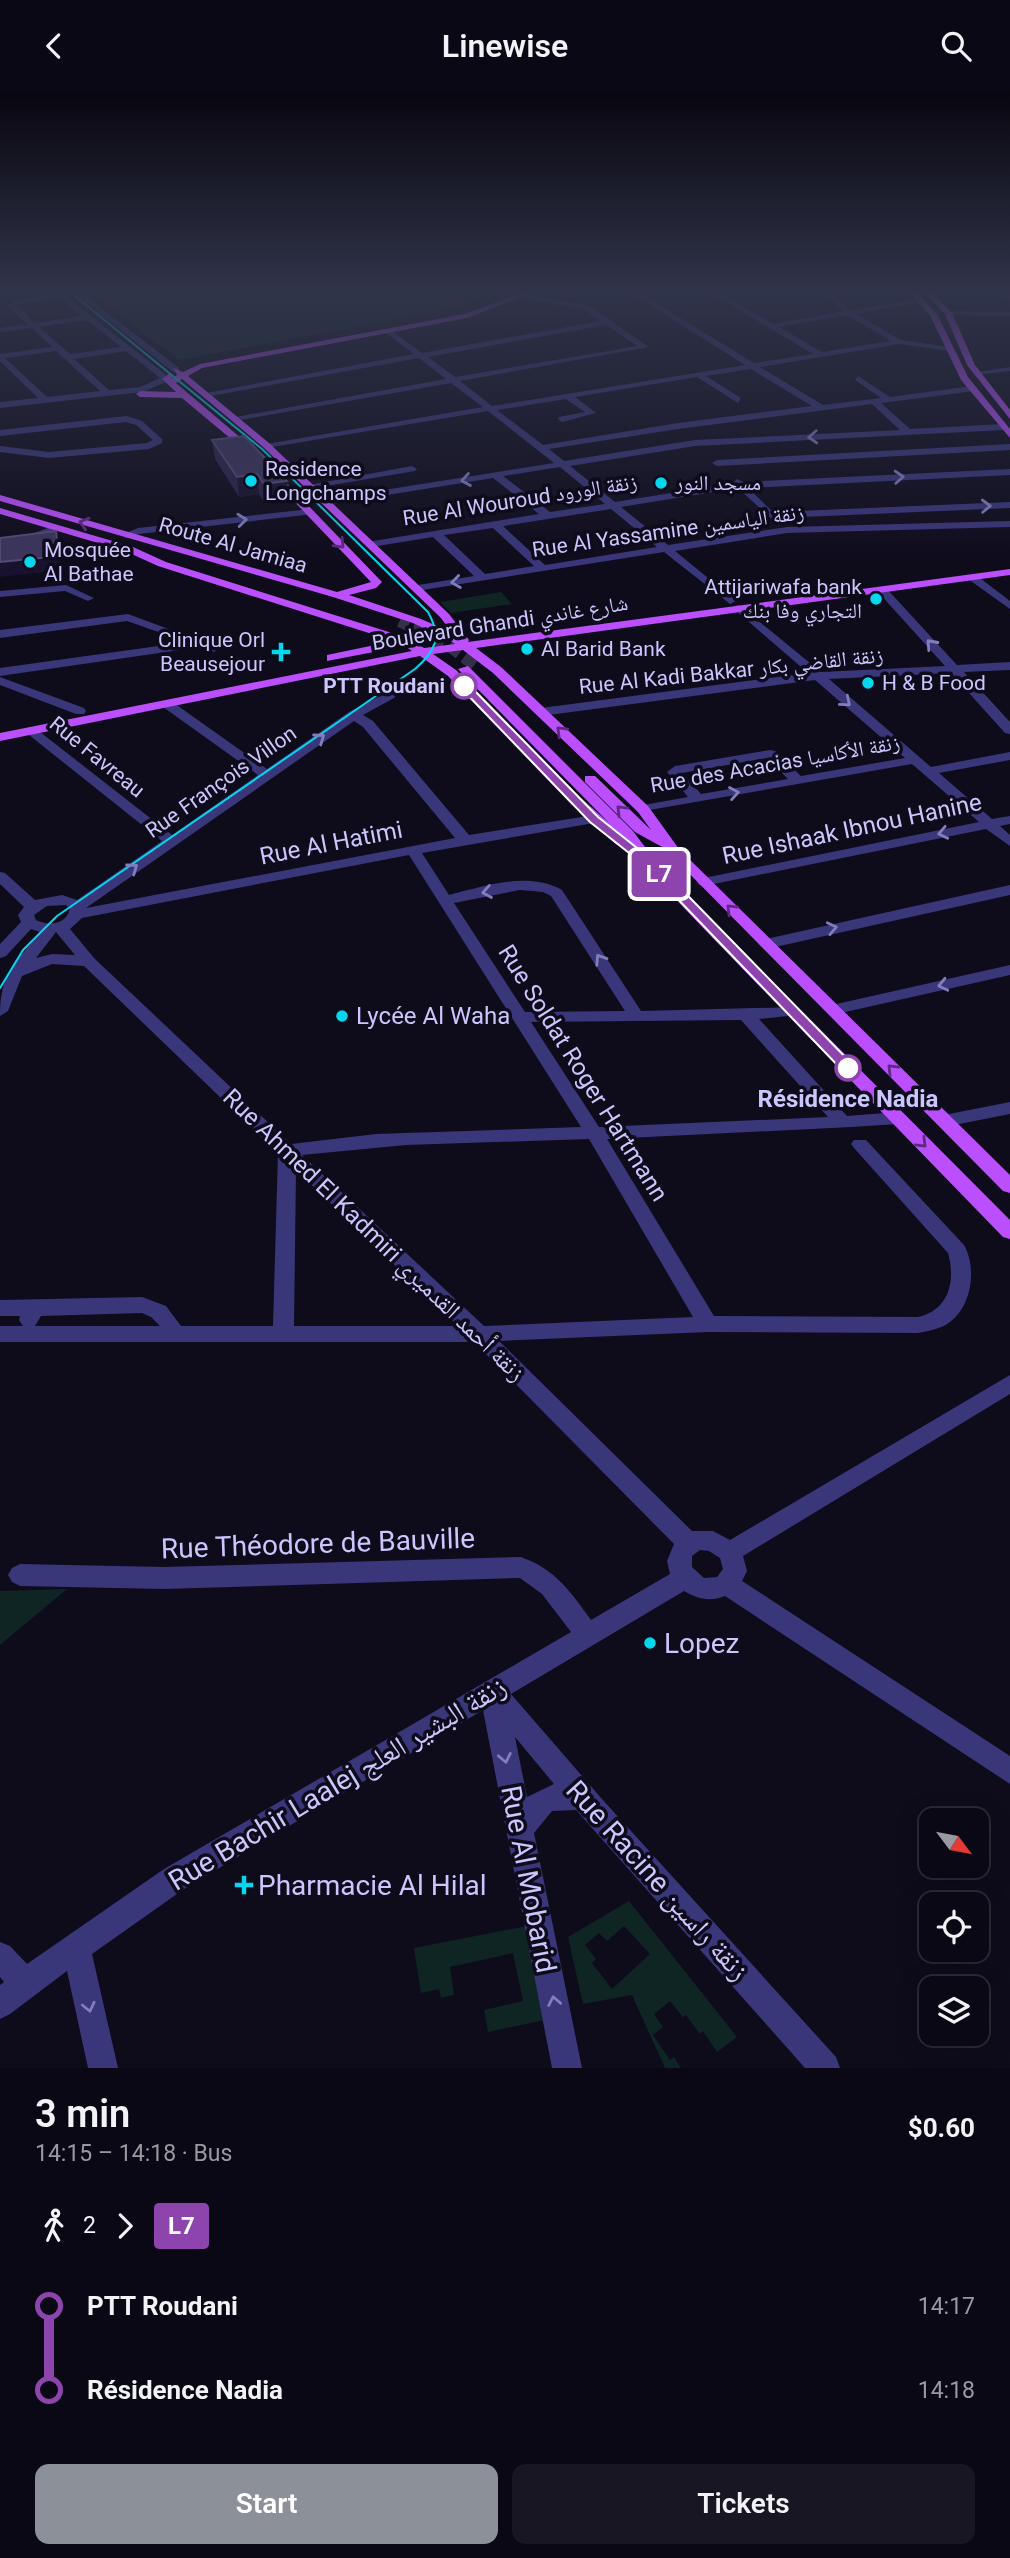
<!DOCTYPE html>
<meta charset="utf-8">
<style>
body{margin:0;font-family:Roboto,"Noto Naskh Arabic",sans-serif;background:#181622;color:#f1f3f6;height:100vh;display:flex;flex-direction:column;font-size:26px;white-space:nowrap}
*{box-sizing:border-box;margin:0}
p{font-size:23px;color:#999aa0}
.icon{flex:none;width:38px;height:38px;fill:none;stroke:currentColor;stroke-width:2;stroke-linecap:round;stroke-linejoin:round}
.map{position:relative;height:1977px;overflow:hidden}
.panel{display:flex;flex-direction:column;background:#0a0814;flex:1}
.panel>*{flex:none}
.badge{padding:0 14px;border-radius:5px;font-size:24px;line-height:46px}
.needle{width:46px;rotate:122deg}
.tools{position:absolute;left:919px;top:1717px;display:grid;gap:14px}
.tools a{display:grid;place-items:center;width:70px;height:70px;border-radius:14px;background:#0a0814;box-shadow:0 7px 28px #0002,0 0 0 2px #2a2934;font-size:35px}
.map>.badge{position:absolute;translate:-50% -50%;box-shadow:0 0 0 4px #fff}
.legs{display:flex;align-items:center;gap:10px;height:77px;padding:0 35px;font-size:23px}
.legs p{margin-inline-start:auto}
.summary{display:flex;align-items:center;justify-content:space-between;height:119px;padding:0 35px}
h1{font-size:38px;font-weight:600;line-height:52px}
.cta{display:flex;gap:14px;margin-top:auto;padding:14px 35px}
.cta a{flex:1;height:80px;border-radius:14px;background:#8c9099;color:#fff;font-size:28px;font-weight:600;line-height:80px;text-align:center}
.cta a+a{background:#181622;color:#f1f3f6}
ul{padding:0 35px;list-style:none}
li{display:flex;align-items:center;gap:24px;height:84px;font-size:26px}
li i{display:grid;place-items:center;width:10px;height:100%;margin:0 9px;background:currentColor}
li i::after{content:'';width:18px;height:18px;margin:-9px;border:5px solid;border-radius:50%;background:#0a0814}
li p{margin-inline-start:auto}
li:first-child i{background:linear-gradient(#0000 50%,currentColor 0)}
li:last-child i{background:linear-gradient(currentColor 50%,#0000 0)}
header{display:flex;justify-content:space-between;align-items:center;height:91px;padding:0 35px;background:#0a0814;font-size:32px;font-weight:600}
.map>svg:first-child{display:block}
.green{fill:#0e2524;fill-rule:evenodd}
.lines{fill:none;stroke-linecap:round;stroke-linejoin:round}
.major-tunnel-far1{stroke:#343048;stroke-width:10;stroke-dasharray:10 5;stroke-linecap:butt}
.major-tunnel{stroke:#343048;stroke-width:13;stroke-dasharray:13 6;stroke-linecap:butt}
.minor{fill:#39367a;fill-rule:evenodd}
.major{fill:#bb4ffd;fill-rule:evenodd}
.tram{stroke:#03d7ee;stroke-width:2}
.wall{fill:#2b234a}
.shaded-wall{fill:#18122f}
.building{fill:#3c355d;stroke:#534c76;stroke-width:2}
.oneway{stroke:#827ebc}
.oneway2{stroke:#5c2a81}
.line-1{fill:#8e44ad;stroke:#fff;stroke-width:2}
.poi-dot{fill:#03d7ee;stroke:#0e0b1b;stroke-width:2.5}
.stop-1-dot{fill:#fff;stroke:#8e44ad;stroke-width:3.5}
.labels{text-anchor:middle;stroke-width:7;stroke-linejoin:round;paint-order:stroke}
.far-poi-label{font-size:21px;fill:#ccc6fe;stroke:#0e0b1b;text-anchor:start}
.far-street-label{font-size:21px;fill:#ccc6fe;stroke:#0e0b1b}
.far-stop-label{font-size:21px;font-weight:bold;fill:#ccc6fe;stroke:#0e0b1b;text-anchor:end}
.street-label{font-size:24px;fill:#ccc6fe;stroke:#0e0b1b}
.poi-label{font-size:24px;fill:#ccc6fe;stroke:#0e0b1b;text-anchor:start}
.stop-label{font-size:24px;font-weight:bold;fill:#ccc6fe;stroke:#0e0b1b}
.near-street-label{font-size:28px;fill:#ccc6fe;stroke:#0e0b1b}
.near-poi-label{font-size:28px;fill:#ccc6fe;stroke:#0e0b1b;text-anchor:start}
</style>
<header><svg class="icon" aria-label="back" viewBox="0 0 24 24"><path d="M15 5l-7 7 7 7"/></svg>Linewise<svg class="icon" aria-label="search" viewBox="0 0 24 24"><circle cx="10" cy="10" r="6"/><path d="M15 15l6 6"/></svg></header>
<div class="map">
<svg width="1010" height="1977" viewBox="0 0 1010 1977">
<rect width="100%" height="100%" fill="#0e0b1b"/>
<!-- green -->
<path class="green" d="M87,200h416l-51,18 -273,51z
M501,501l11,12 -61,9 -11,-11z
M67,1498l-67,56v-54z
M629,1810l108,136 -20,15 -14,-21 -3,3 -14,-19 -3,2 -13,-16 -16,13 9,13 -10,8 17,25 4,-3 7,11h-16l-33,-73 -49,9 -15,-67zM624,1835l26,28 -38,35 -20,-26 4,-4 -11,-14 14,-12 8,8z
M527,1835l18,94 -57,12 -4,-22 39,-9 -10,-48 -63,14 4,28 -13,3 -2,-9 -18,4 -7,-45z"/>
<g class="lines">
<!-- major-tunnel-far1 -->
<path class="major-tunnel-far1" d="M399,531l20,9"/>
<!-- major-tunnel -->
<path class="major-tunnel" d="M415,538l33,15 27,21"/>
<!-- minor -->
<path class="minor" d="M52,200h7l110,86v4l-27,11 -142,16v-6l38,-4 -38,-37v-7l52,-7 -20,-19 -32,4v-4l27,-4 -20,-19 12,-6 36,-4zM60,207l22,18 -47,7 -19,-18zM87,229l34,27 -51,7 -31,-27zM56,260l44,40 -53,6 -42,-39zM126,260l34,27 -20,9 -31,3 -35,-31z
M72,200h7l100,77v4h-6z
M628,200h8l118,72 59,-9 -105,-63h8l57,33 70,-13 -22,-20h7l22,19 75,-12 -3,4 -66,12 45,26 47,7 3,4 -52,-7 -139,23 63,38 58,-7 -26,-18 3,-4 32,21 82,-11 3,5 -94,12 29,26 93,-5 4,3 -4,3 -308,16 -125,20 45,36 118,-19 4,-4 6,3 267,-13v6l-262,13 25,24 237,-10v6l-231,10 5,5 -5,3 -41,-38 -117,19 47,38 119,-18 223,-6v6l-223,6 -112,18 59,48 2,2 -6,3 -66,-52 -248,39 -4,-1v-4l62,-10 -41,-39 -62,10 -5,-3 1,-2 172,-28 -46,-36 -168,27 -5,-3 1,-2 233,-37 -66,-52 -222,37 -5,-3 222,-38 -32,-24 -217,38 -4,-3 216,-39 -27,-21 -214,39 -4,-3 213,-40 -28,-21 3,-4 33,24 179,-32 -18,-12 -65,-11 3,-4 67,11 61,42 -189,34 32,25 253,-41zM847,224l44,26 -69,11 -43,-25zM606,234l32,21 -183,31 -27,-20zM751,278l61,37 -134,17 -135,22 -46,-35 69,-11 19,13 -26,5 -1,2 4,3 34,-9 -21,-16 122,-20 41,26 3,-5 -35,-22zM872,313l28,26 -205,10 -131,21 -15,-12 129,-20zM560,376l45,37 -55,8 -47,-36zM611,418l46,38 -112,18 -42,-39zM493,437l41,38 -49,8 -41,-39z
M997,200h8l5,4v6z
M948,220l62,1v4l-65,-1z
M1010,276v4l-34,4 -4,-2z
M127,325l15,5 20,18v4l-13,6 -100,9 -49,-6v-6l49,6 98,-9 6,-3 -17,-15 -10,-3 -126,14v-6z
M1010,353v6l-293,16 -5,-3 5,-3z
M412,375l5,3 -2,2 -107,18 -5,-3z
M310,418l5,3 -1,2 -175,20 -13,4 -5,-3 17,-7z
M56,434l5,3 -1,2 -35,14 -25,5v-6l18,-4z
M968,484h8l34,26v8l-42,-30z
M66,494l28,13 -6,3 -23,-10 -65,6v-6z
M882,496l4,1 71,77 53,-3v8l-46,2 46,50v12l-5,-1 -54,-60 -122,6 102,88 79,-15v8l-71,13 53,46 18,-3v8l-10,2 10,9v11l-24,-17 -282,57 -5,-1 -2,-3 2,-3 5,-1 275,-56 -67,-58 -274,48v-6l50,-9 -21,-25 8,-6 95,-16 5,1 26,25 104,-18 -90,-78 -274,36 -6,-4 6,-4 267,-35 -73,-63v-4l4,-1 82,67 124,-6 -67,-74v-4zM767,667l21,21 -87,15 -19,-21z
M128,523l92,34 -6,4 -13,-5 -201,29v-8l187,-26 -60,-21 -127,17v-8z
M0,586l84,31 2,3 -2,3h-8l-76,-29z
M390,600l6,4 -2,3 -31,17 10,6 96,114 125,-20 7,4 -7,4 -172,30 27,42c36,-9 79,-24 113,-5l79,121 157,-4 2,4 -2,4 -39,4 88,97 51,-4 9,6 -9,6 -47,3 -244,12 107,177 204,1c31,-7 38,-36 30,-64l-94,-105 -3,-4 3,-4h12l98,105c13,23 8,61 -14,77 -9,7 -22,9 -32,11l-210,-1 -209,9 193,190h21l17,9 280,-165v19l-267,162 4,15 -5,10 268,175v28l-285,-188c-16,6 -27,3 -41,-5l-173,103 91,105 234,258 4,11h-35l-229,-258 -24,1 -18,22 48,235h-30l-69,-358 -299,179 -92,65 26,114h-30l-21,-97 -57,43 -10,5v-34l4,-3 -4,-5v-35l10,4 17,18 137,-95 407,-237 -29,-38 -22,-16 -356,11 -144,-3 -8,-4 -4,-7 4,-7 8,-4 144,3 357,-10c34,12 50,35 70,63l79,-46 -3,-13 7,-17 -200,-202h-474v-16h23l-4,-6 1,-4h-20v-16l142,-3 24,9 15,20h92l5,-173 -194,-187 -32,-2 -30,12 -14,35 -8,5c0,-43 15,-52 40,-84l-9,-3 -25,27 -6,2v-14l21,-22 -3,-7 6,-8 -24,-23v-12l5,1 30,27 27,-5 15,5 85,-59 -138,-110 6,-4 5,1 137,107 86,-60 -95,-68v-6h8l96,68 82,-57zM354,630l9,6 92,111 -369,70zM409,764l172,272 -205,7 -85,10 -196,-185 -25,-30 12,-11zM520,799l23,2 8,4 74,115 -100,1 -71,-109zM66,814l4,4c-4,16 -21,17 -34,11l-2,-5 13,-9zM56,841l19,23 -23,-1 -16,4zM741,929l87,97 -229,10 -68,-105zM589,1048l104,178 -209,9 -182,-171 104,-10zM296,1079l162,156h-164zM142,1222l9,4 9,9h-125l6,-10zM700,1459l9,1 11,7 3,11 -6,8 -13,1 -12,-11v-11zM515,1646l39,47 -27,13z
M1010,794v10l-244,54 -8,-5 8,-5z
M1010,874v10l-178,40 -8,-5 8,-5z
M1010,1011v12l-66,13 -9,-6 9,-6z"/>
<!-- major -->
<path class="major" d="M527,200h10l-70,27 -265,50 -14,8 81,67 180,171 20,26 -1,2 542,-73v6l-534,73 25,19 147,139 31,43 331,326v18l-7,-2 -339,-343 -29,-16 -50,-50v-6h10l56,54 -13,-18 -145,-139 -30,-23 -30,4 23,16 125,128 28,25 -151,-154 10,-3 165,165 24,32 60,63 293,294v19l-7,-2 -296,-305 -60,-63 -19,-25 -11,1 -46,-41 -123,-128 -28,-20 -420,85v-8l412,-82 -7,-5 -78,15v-6l67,-14 -236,-75 -33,-15 -125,-37v-6l133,39 33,15 242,76 30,-3 -25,-12 -80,-26 -333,-96v-6l337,97 34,-10 -105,-110 8,-2 108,112 -6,6 -27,7 72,24 30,13 -10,-14 -178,-171 -81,-68 -6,4 79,67v4h-6l-67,-56 -42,-1 -4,-3 4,-3 36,1 -14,-13 8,-6 4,2 -3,4 6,-4 -4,-7 10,4 17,-8 265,-50zM447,547l8,6 -31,4 -6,-4z
M908,200h7l22,23 31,63 42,52v9l-49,-58 -31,-65z
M923,200h7l22,22 23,52 35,45v9l-43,-54 -22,-51z"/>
<!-- tram -->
<path class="tram" d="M0,897l23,-38 34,-34 358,-247c21,-18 27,-32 13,-57l-166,-163 -193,-158"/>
</g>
<!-- wall -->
<path class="wall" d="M212,349l75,41 2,20 -24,3 -6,-10 -20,3 -24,-38z"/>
<!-- shaded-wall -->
<path class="shaded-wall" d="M257,383l2,20 -20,3 -2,-20z
M287,390l2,20 -24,3 -1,-20z
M56,440l6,39 -62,7v-15z"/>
<!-- building -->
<path class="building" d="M244,345l43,45 -23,3 -7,-10 -20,3 -25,-37z
M56,440l3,25 -59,6v-24z"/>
<!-- one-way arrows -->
<defs><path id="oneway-chevron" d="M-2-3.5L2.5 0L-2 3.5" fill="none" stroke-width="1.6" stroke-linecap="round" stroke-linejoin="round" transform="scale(1.75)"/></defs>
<g class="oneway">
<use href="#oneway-chevron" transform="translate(813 346) rotate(177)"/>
<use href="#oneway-chevron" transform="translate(899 386) rotate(-3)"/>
<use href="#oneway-chevron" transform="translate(466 389) rotate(171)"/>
<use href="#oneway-chevron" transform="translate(986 415) rotate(-2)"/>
<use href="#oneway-chevron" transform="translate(242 429) rotate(-6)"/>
<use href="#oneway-chevron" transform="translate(456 491) rotate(172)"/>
<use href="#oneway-chevron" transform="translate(931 553) rotate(-132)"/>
<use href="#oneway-chevron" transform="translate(846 611) rotate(40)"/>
<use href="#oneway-chevron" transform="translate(320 647) rotate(-35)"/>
<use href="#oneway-chevron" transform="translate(734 702) rotate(-10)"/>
<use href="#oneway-chevron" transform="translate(943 742) rotate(168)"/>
<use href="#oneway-chevron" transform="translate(133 777) rotate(-35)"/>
<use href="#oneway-chevron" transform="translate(487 801) rotate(170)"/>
<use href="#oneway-chevron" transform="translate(832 837) rotate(-12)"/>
<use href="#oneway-chevron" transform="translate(600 868) rotate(-123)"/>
<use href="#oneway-chevron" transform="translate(943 894) rotate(167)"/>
<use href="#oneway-chevron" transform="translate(505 1667) rotate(79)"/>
<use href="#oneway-chevron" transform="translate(554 1910) rotate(-101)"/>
<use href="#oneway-chevron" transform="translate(89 1916) rotate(77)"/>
</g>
<g class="oneway2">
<use href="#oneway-chevron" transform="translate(84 432) rotate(-163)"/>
<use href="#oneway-chevron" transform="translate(340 453) rotate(47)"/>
<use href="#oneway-chevron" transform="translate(561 640) rotate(-136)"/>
<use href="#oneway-chevron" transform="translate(621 719) rotate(-135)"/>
<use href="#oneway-chevron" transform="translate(731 818) rotate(-135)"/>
<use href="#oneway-chevron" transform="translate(892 978) rotate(-135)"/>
<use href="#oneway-chevron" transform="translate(922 1052) rotate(45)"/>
</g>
<!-- sky -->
<linearGradient id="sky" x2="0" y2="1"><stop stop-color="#08060f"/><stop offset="0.42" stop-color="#30344a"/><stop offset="1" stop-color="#30344a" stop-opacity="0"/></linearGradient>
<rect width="1010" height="476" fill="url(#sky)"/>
<!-- line-1 -->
<path class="line-1" d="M461,593h7l130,133 58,46 197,202v6h-10l-195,-203 -58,-46 -129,-134z"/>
<!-- markers -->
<g class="poi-dot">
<circle cx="251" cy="390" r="7"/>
<circle cx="661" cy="392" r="7"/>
<circle cx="30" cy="471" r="7"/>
<circle cx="876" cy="508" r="7"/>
<circle cx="527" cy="558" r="7"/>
<path d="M277.5 550.5h7v7h7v7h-7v7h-7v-7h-7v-7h7z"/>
<circle cx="868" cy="592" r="7"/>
<circle cx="342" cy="925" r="7"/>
<circle cx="650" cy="1552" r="7"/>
<path d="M240.5 1783.5h7v7h7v7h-7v7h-7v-7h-7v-7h7z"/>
</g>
<g class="stop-1-dot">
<circle cx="464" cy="595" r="12"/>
<circle cx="848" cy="977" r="12"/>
</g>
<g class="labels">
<!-- far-poi labels -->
<g class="far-poi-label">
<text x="265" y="385">Residence<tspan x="265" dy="24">Longchamps</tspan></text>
<text x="675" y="399">مسجد النور</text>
<text x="44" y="466">Mosquée<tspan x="44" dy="24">Al Bathae</tspan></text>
<text x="862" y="503" text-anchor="end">Attijariwafa bank<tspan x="862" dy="24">التجاري وفا بنك</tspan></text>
<text x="265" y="556" text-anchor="end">Clinique Orl<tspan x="265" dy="24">Beausejour</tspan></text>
<text x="541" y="565">Al Barid Bank</text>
<text x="882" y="599">H &amp; B Food</text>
</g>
<!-- far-street labels -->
<g class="far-street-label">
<text transform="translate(520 409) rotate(-9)" y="7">Rue Al Wouroud زنقة الورود</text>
<text transform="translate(668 440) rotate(-8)" y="7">Rue Al Yassamine زنقة الياسمين</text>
<text transform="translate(233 454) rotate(16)" y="7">Route Al Jamiaa</text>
<text transform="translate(500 532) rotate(-9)" y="7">Boulevard Ghandi شارع غاندي</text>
<text transform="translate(731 580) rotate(-6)" y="7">Rue Al Kadi Bakkar زنقة القاضي بكار</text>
<text transform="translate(97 666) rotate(39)" y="7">Rue Favreau</text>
<text transform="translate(775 673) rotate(-10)" y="7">Rue des Acacias زنقة الأكاسيا</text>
<text transform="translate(221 691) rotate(-35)" y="7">Rue François Villon</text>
</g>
<!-- far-stop labels -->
<g class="far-stop-label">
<text x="445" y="602">PTT Roudani</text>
</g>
<!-- street labels -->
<g class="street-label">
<text transform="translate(852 738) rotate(-12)" y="8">Rue Ishaak Ibnou Hanine</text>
<text transform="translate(331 752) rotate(-11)" y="8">Rue Al Hatimi</text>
<text transform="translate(583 982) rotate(58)" y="8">Rue Soldat Roger Hartmann</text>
<text transform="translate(374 1144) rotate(44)" y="8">Rue Ahmed El Kadmiri زنقة أحمد القدميري</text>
</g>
<!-- poi labels -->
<g class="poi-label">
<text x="356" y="933">Lycée Al Waha</text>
</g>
<!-- stop labels -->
<g class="stop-label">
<text x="848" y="1016">Résidence Nadia</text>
</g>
<!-- near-street labels -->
<g class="near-street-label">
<text transform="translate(318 1452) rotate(-2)" y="10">Rue Théodore de Bauville</text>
<text transform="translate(337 1692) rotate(-31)" y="10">Rue Bachir Laalej زنقة البشير العلج</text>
<text transform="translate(529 1788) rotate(79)" y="10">Rue Al Mobarid</text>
<text transform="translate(658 1789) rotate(48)" y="10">Rue Racine زنقة راسين</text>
</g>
<!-- near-poi labels -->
<g class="near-poi-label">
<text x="664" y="1562">Lopez</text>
<text x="258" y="1804">Pharmacie Al Hilal</text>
</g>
</g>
</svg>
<div class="tools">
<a><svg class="needle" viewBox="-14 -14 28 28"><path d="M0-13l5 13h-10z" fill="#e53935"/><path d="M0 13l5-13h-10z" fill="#999aa0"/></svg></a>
<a><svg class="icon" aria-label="locate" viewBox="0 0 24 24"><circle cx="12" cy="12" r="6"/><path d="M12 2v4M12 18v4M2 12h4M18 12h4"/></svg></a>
<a><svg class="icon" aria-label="layers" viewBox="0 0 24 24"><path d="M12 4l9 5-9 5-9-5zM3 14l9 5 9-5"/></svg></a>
</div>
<b class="badge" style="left:659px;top:783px;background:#8e44ad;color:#fff">L7</b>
</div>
<section class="panel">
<div class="summary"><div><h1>3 min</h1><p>14:15 – 14:18 · Bus</p></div><b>$0.60</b></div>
<div class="legs"><svg class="icon" aria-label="walk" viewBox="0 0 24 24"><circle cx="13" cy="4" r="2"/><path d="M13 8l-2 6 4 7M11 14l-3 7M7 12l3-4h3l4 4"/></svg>2<svg class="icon" aria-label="forward" viewBox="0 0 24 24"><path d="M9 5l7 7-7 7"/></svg><b class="badge" style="background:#8e44ad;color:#fff">L7</b></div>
<ul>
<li><i style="color:#8e44ad"></i><b>PTT Roudani</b><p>14:17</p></li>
<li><i style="color:#8e44ad"></i><b>Résidence Nadia</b><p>14:18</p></li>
</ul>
<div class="cta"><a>Start</a><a>Tickets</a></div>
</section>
